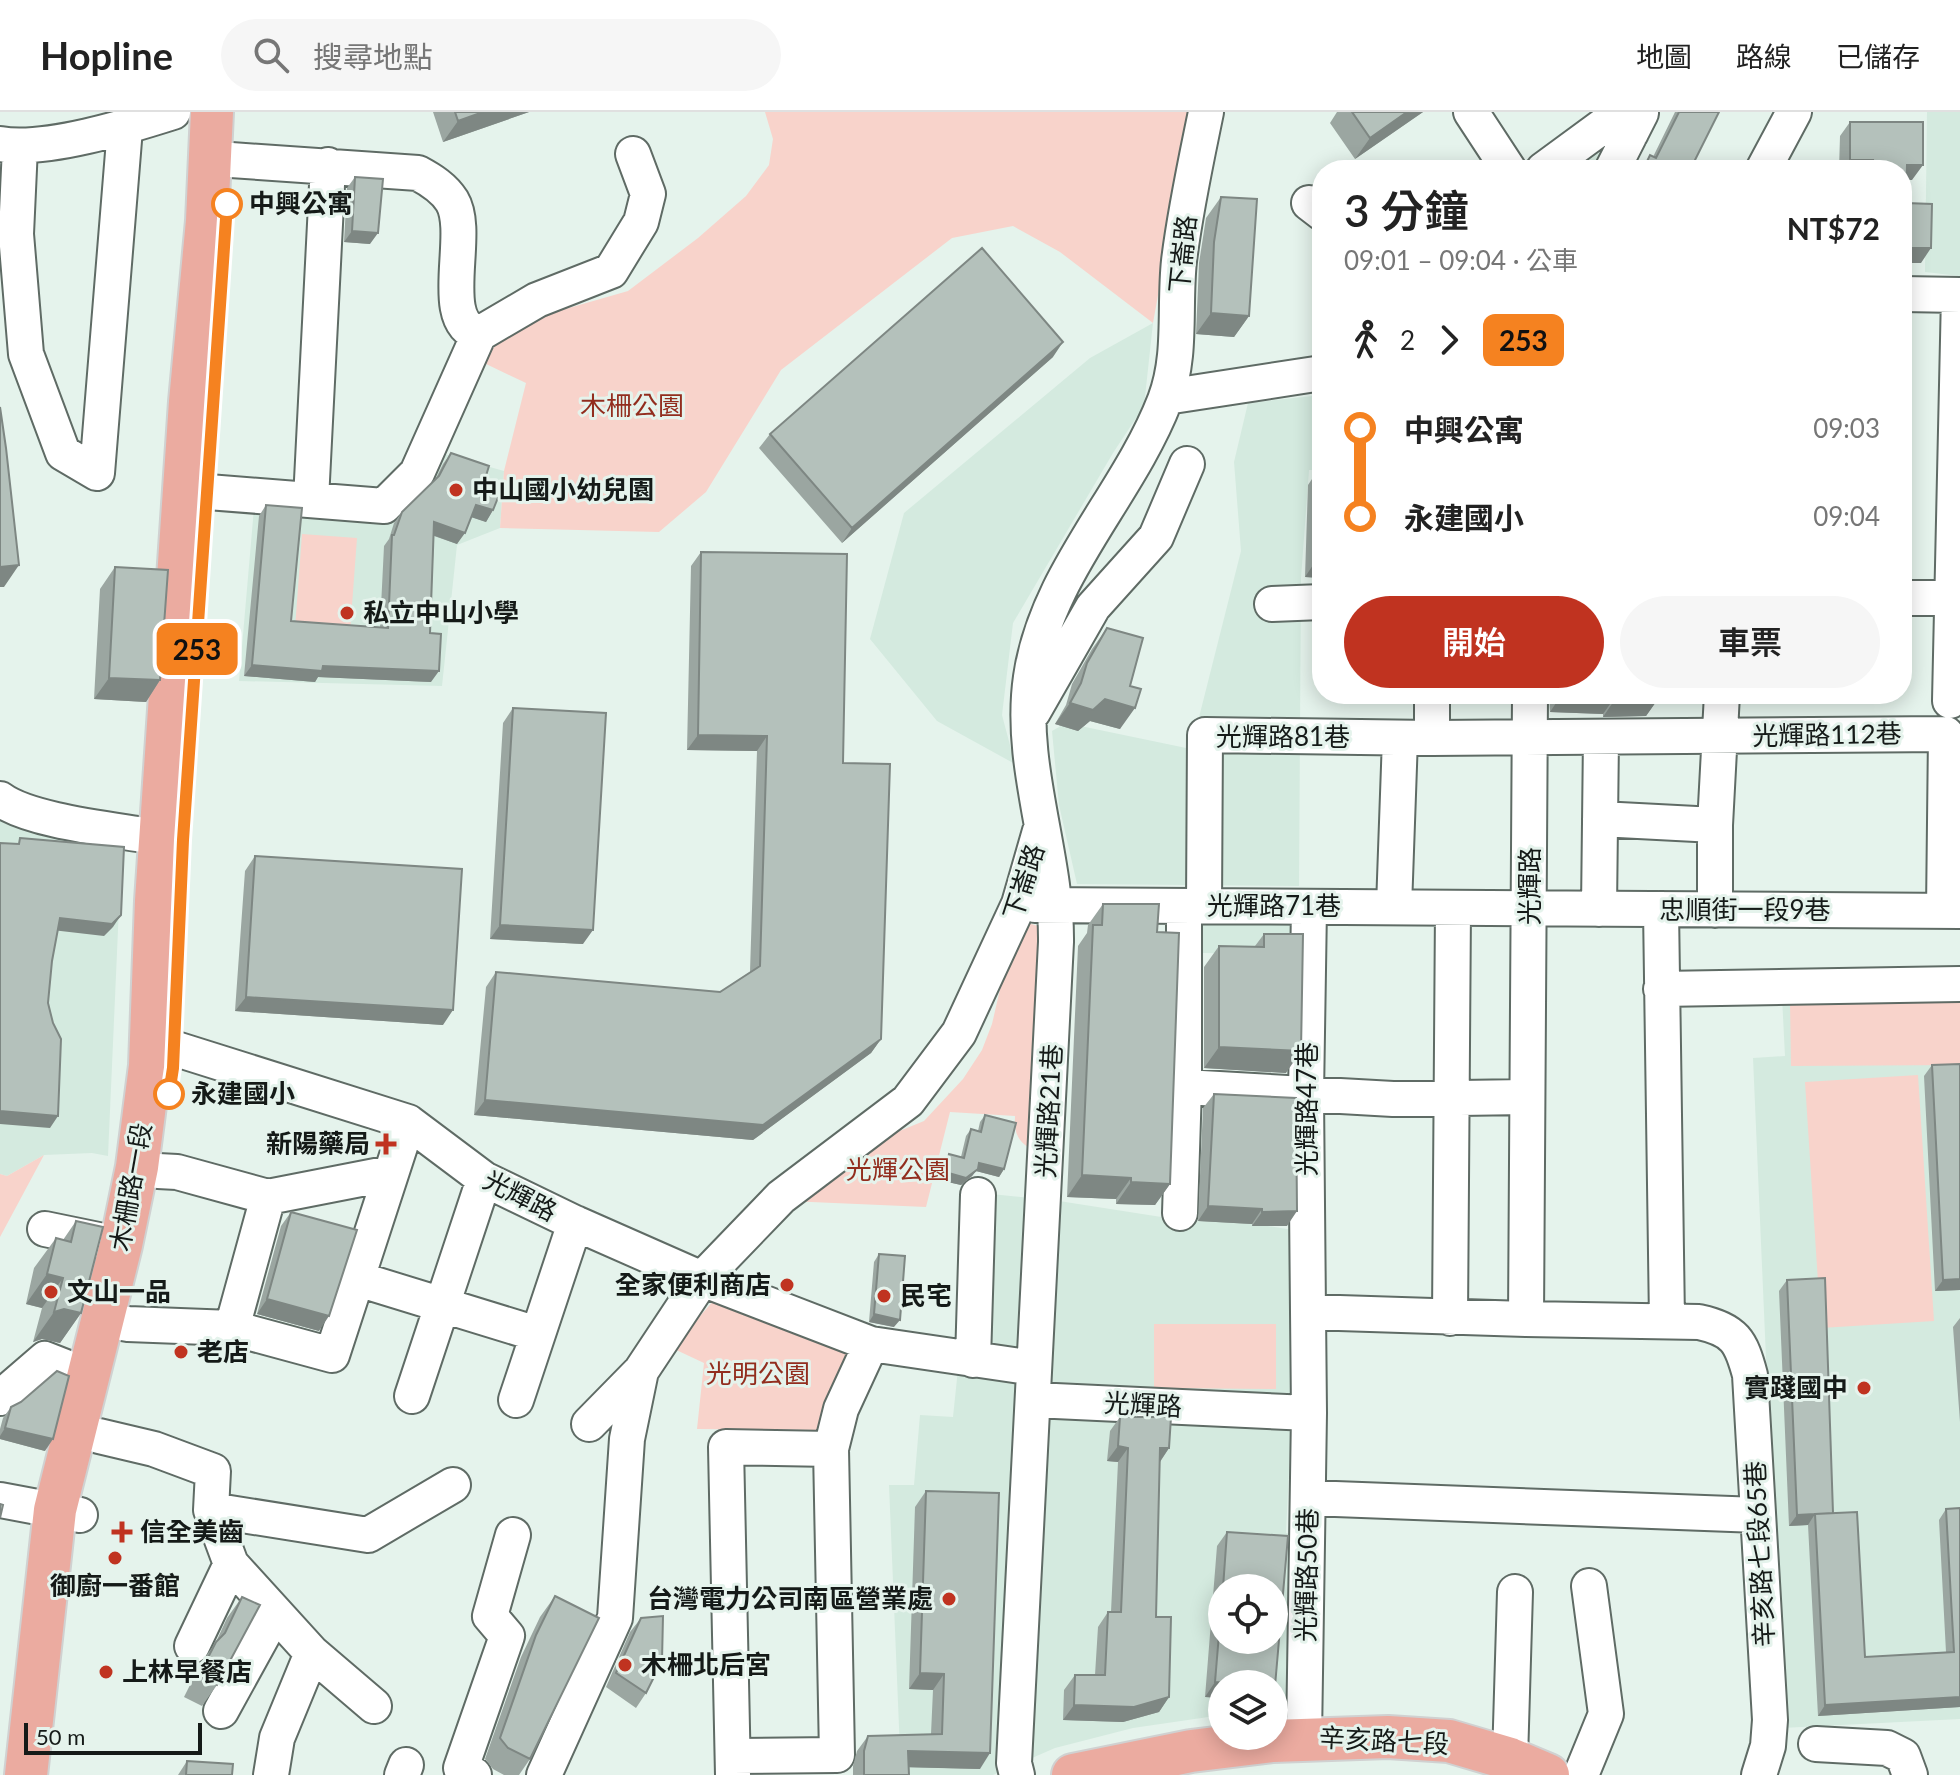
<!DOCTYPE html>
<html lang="zh-TW">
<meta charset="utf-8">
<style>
body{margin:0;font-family:Lato,"Noto Sans TC",sans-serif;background:#f6f6f6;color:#222;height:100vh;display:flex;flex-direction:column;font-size:30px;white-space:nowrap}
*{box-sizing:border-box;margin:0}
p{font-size:26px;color:#767676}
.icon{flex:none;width:44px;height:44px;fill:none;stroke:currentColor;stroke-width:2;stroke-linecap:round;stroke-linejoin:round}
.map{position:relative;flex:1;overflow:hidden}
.panel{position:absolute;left:1312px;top:48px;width:600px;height:544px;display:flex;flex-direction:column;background:#fff;border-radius:32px;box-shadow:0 4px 20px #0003}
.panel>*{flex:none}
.badge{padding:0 16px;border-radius:12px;font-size:28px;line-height:52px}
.fabs{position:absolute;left:1208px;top:1462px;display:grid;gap:16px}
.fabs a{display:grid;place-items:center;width:80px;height:80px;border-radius:50%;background:#fff;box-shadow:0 4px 20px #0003;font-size:40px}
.scale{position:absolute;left:24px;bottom:20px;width:178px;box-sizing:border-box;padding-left:8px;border:4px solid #151a18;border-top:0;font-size:22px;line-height:28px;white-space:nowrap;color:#151a18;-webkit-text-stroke:6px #e5f3ec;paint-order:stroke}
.map>.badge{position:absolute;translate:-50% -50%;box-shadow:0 0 0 4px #fff}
.legs{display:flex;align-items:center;gap:12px;height:88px;padding:0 32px;font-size:26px}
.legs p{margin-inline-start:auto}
.overview{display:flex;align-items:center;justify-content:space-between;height:136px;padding:0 32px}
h1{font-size:44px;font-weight:600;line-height:60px}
.button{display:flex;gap:16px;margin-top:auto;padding:16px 32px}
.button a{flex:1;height:92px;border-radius:48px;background:#c03320;color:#fff;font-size:32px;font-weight:600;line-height:92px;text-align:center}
.button a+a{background:#f6f6f6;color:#222}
ul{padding:0 32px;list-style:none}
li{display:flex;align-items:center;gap:28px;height:88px;font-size:30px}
li i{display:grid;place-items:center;width:12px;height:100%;margin:0 10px;background:currentColor}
li i::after{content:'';width:20px;height:20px;margin:-10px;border:6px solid;border-radius:50%;background:#fff}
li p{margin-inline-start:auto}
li:first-child i{background:linear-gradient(#0000 50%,currentColor 0)}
li:last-child i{background:linear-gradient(currentColor 50%,#0000 0)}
header{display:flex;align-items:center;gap:48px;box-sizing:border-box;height:112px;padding:0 40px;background:#fff;border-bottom:2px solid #e0e0e0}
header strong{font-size:38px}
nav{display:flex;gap:44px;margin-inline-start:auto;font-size:28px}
.search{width:560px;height:72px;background:#f6f6f6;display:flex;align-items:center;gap:20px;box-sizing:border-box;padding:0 28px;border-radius:44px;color:#767676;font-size:30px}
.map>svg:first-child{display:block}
.built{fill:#d4eadf;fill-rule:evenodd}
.green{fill:#f8d3cb}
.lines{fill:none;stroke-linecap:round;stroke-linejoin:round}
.minor-casing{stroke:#5f6b65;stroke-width:38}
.major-casing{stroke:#d0d1d1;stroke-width:46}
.minor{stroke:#fff;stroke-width:34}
.major{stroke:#ebaba0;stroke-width:42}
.wall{fill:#9ba6a1;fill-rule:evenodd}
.shaded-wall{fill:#7e8783}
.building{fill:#b4c1bb;stroke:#7e8783;stroke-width:2}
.line-1-casing{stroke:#fff;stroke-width:18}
.line-1{stroke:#f58220;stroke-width:12}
.stop-1-dot{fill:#fff;stroke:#f58220;stroke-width:4}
.poi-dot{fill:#c03320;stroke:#e5f3ec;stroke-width:3}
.labels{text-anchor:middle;stroke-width:6;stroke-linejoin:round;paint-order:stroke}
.stop-label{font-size:26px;font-weight:bold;fill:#151a18;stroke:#e5f3ec;text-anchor:start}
.street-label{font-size:26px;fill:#151a18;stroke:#e5f3ec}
.park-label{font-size:26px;fill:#922d1e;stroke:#e5f3ec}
.poi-label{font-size:26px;font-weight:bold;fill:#151a18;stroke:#e5f3ec;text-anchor:start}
</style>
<header>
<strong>Hopline</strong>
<div class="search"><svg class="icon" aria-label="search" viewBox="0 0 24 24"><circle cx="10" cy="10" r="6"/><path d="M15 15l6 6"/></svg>搜尋地點</div>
<nav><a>地圖</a><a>路線</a><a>已儲存</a></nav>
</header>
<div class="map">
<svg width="1960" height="1663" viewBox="0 0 1960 1663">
<rect width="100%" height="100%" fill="#e5f3ec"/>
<!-- built -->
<path class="built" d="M1927,0h33v164l-35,-4z
M1603,32l3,2 -12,24h-21z
M1153,211l-9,83 -31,47 -100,170 -11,92 13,49 -78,-43 -67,-82 34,-126 186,-155z
M1322,283v75h-13l-8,108 -2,308 -222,-2 -18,-79 -7,-74 14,-8 125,26 50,-198 -7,-89 14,-59z
M437,340l67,19 -4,57 -43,17 -15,141 -203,-5 15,-173 140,14 2,-21z
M0,669l17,15 106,21 -15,339 -16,-3 -48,2 -37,21 -7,-2z
M1203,805l92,1 -1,36 -91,-1z
M1960,883v724l-178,9 -29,-670 32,-2 -3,-59z
M991,1082l68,7 128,20 56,1 50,8 -2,197 -5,106 12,2 -10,173 -14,3v-27h-52v31l-89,13 -78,20 -62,27h-92l-12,-290h25l6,-70 33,2 5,-48zM1222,1476h52v52h-52z"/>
<!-- green -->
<path class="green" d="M765,0h426l-38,211 -93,-71 -47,-26 -61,12 -171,132 -75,122 -47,40 -159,-4 4,-57 22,-88 -42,-20 15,-24 49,-25 80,-23 70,-53 48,-42 23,-31 4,-26z
M302,422l55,4 -7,94 -55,-4z
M1025,810l16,5 -7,224c-16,-9 -20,-17 -19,-35l-65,-4 -24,95 -138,-6 97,-64 39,-16 39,-42 19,-29 10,-26 22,-95z
M1790,890h170v63l-169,1z
M1918,963l16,246 -113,7 -16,-246z
M44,1043l-44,82v-63l7,2z
M715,1187l136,54 -25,77 -129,-1 7,-66 -32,-15z
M1154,1212h122v65l-122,-1z"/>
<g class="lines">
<!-- minor casing -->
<g class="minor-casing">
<path id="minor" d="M1471,0l38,58
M0,32c45,8 129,-18 173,-32
M20,35l-4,87 10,120 37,99 34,20 28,-345
M231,48l187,13c13,7 26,15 34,28 20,33 -17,121 27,133
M1543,58l64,-47 24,10
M1612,58l29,-57
M1763,58l31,-58
M1309,91l13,10
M1902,182l58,1
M1166,285l156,-24
M208,380l176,14 33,-33 62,-139 58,-34 74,-29 30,-49 7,-28 -15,-40
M311,388l17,-335
M1902,486h50
M1272,492l50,-2
M1950,589l9,-406
M1033,600l60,-105 63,-70 31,-73
M1432,626v-44
M0,687c31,23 119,31 161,39
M1600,707l115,6
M1035,793l925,6
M1204,794l1,-171 227,3 514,-4 -2,177
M1394,795l6,-169
M1599,797l2,-172
M1661,797l6,412
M1715,798v-85l7,-131
M1661,877l299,-5
M152,933l21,3 235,74 76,57 91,44 127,56 169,65 163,24
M1184,975l209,12 133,-2
M158,1059l19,1 91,25 123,-24
M1180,1101l4,-126v-181
M45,1117l68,14
M358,1167l179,55
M1308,1200l-2,-217 3,-188
M1450,1206l3,-410
M1526,1207l173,3c36,8 42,19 51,53l20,345 -2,26 -9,29
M104,1208l24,4 104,4 100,27 76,-233
M232,1216l36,-131
M973,1248l5,-165
M412,1284l72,-217
M0,1286l45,-39 23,9 22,5
M516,1288l59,-177
M1034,1288l275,13 -1,-101 218,7 4,-625
M589,1312l52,-53
M99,1324l55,13 59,22 -2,39 20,54 81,89 -35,85 -6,37
M1309,1386l449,17
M0,1388l80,15
M211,1398l157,25 85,-50
M192,1534l39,-82
M312,1541l62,53
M221,1599l54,-98
M1304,1626l5,-325
M1816,1632l71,4 16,8 7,19
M733,1644l104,-1 -6,-306 10,-40 30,-65
M1510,1647l5,-167
M402,1663l4,-10
M474,1663l-13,-7 46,-132 -17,-20 23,-81
M544,1663l71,-157 12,-179 14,-68 61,-92 79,-82 127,-96 51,-68 60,-129 21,-73
M733,1663l-7,-328 105,2
M1017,1663l-3,-12 42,-821c1,-88 -38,-177 -25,-265 15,-104 97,-181 134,-277 17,-44 9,-93 14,-139 6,-50 17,-100 27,-149
M1581,1663l25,-61 -17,-128"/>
</g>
<!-- major casing -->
<g class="major-casing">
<path id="major" d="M26,1663l29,-265 66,-265 16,-78 13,-101 6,-165 34,-499 17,-181 5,-109
M1073,1663l118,-24 82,-10 115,-4 61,4 61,18 38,16"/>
</g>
<!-- minor -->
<use href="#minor" class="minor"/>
<!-- major -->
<use href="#major" class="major"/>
</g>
<!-- wall -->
<path class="wall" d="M433,0h96l-86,30z
M1337,0h86l-68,47 -25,-36z
M1675,0h44l-29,58h-50l10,-15 3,2z
M1850,10l62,58h-6v23l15,60h-19v-93h-63l1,-34z
M355,65l15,67 -26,-2 3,-54z
M1221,85l28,119 -15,21 -38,-3 3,-71 7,-45z
M1053,245l-211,186 -83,-95 11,-14z
M451,341l34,26 8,31 -7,12 -15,-5 -14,27 -23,-8 -4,97 1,49 -113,-5 -3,5 -71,-6 15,-160 7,-11 25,116 89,6 4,-81 5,-7 5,-16 8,-11 33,-32 8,-16z
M1320,355h2v111l-17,-1 3,-92z
M701,440l142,211 38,276 -10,14 -118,87 -279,-25 12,-128 10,-15 224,20 30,-20 7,-221 -70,-1 4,-184z
M115,455l45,113 -14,22 -52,-3 6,-110z
M1107,516l23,58 -10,43 -30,-8 -12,10 -23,-7 11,-19 6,-21 20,-35z
M1549,582h112l-15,22 -43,1v-3l-53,-2z
M513,596l70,236 -93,-5 13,-216z
M255,744l188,169 -208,-14 10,-140z
M1103,792l54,28 13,252 -15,21 -39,-1v-5l-49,-2 11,-251 9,-13 1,-8z
M1264,822l22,139 -82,-5v-101l15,-21h36z
M1960,952v226l-25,1 -11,-215 8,-11z
M1214,982l73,132h-35v-2l-54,-3 5,-113z
M985,1003l19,54 -5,8 -23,-6 -4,5 -11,9 -22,-5 5,-18 5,-8 12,3 5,-21 5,-7 7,2 2,-9z
M291,1100l28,119 -62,-17 24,-88z
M76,1109l5,92 -21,30 -18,-4 -9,3 9,-34 -16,-4 8,-36 22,-30 7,2z
M879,1142l15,73 -25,-5 5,-60z
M1787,1168l45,233 33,144 81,-5 -7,-132 7,-11 14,198 -142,9 -10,-191 -19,1 -10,-235z
M1960,1206v104l-7,-95z
M21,1290l24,49 -45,-12v-10l3,-11 8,-11z
M1120,1305l49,31 -9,14 -4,155 13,80 -10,15 -36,10 -60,-2 1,-30 11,-15h20l3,-48 10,-15h3l7,-150 -11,-1 3,-30z
M926,1379l54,278 -71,-2v8h-56v-9l4,-15 11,-15 63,-2 2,-44 -24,-1 6,-182z
M1227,1420l61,4 -13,150 -1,2v-4h-52v14l-17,-1 12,-151zM1222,1476h52v52h-52z
M555,1484l-25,163 -11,16h-15l-11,-6 -8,-10 36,-102 19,-40z
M242,1485l-25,88 -15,21 -18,-9 17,-34 15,-21 11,-24z
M641,1506l5,75 -10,15 -30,-21 24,-55z
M187,1649l45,14h-54z"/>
<!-- shaded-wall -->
<path class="shaded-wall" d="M483,0h46l-86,30 15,-21z
M1407,0h16l-68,47 15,-21z
M1850,48h23l-7,10h-24z
M1907,53h16l-11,15h-10z
M352,119l26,2 -8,11 -26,-2z
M1902,136h29l-10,15h-19z
M1211,201l38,3 -15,21 -38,-3z
M1063,230l-10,15 -211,186 10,-15z
M476,393l17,5 -7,12 -18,-6z
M434,410l31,11 -8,11 -30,-11z
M1317,447l5,1v18l-17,-1z
M19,453l-15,22h-4v-20z
M252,553l71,1 116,5 -8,11 -113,-5 -3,5 -71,-6z
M109,566l51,2 -14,22 -52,-3z
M1562,582h55l-14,20 -53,-2z
M1618,583h43l-15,21 -43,1z
M1105,587l30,9 -15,21 -30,-8 -12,10 -23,-7 15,-21z
M698,623l69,1 -10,15 -70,-1z
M121,803l-8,12 -9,9 -52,-6 8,-12z
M500,813l93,5 -10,14 -93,-5z
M246,885l207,13 -10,15 -208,-14z
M881,927l-10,14 -118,87 -279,-25 11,-15z
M1219,935l82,4 -15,22 -82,-5z
M0,999l58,5 -8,12 -50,-4z
M979,1051l25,6 -5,8 -23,-6 -4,5 -11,9 -22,-5 6,-8z
M1082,1063l49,3 -15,21 -49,-2z
M1131,1070l39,2 -15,21 -39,-1z
M1208,1094l54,3 -10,15 -54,-3z
M1297,1099l-10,15h-35l10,-14z
M47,1162l16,4 -21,30 -16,-4z
M1960,1167v11l-25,1 8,-11z
M267,1187l62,17 -10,15 -62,-17z
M64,1197l17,4 -21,30 -18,-4 -9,3 21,-30z
M874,1202l26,6 -6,7 -25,-5z
M5,1316l48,11 -8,12 -45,-12v-3z
M1118,1334l10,2 -10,14 -11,-1z
M1160,1336h9l-10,15z
M1833,1401l-18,1 -7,11 -19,1 8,-11z
M920,1561l24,1 -11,16 -24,-1z
M1215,1570l28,2h-21v14l-17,-1z
M1169,1585l-10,15 -36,10 -60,-2 11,-15z
M1960,1585v10l-142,9 7,-11z
M908,1639l82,2 -10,16 -83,-2z"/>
<!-- building -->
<path class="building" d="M455,0h28l-25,9z
M1352,0h55l-37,26z
M1679,0h40l-29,58h-47l7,-15 6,3z
M1850,10h73v43h-16l-1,38 26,1 -1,44h-29v-78h-30l1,-10h-23z
M1800,55v3h-43v-2z
M355,65l28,2 -5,54 -26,-2z
M1221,85l36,2 -8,117 -38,-3 3,-71z
M982,136l81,94 -211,186 -82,-94z
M0,295l6,41 13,117 -19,2z
M451,341l38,13 -4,13 14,16 -6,15 -17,-5 -11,28 -31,-11 -4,111 11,1 -2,37 -116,-5 -1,5 -70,-6 14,-160 36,3 -11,113 97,7 4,-93h2l8,-23 37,-36z
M1320,355h2v93l-5,-1z
M701,440l146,2 -4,209 47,1 -9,275 -118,86 -278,-25 11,-128 224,20 40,-26 7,-230 -69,-1z
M115,455l53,3 -8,110 -51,-2z
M1107,516l36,10 -13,48 11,3 -6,19 -30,-9 -12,11 -23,-7 11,-20 6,-20z
M513,596l93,5 -13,217 -93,-5z
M20,726l104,9 -3,68 -9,9 -52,-6 -8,43 -4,42 5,20 8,16 -3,77 -58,-5v-268l19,1z
M255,744l207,13 -9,141 -207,-13z
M1103,792h56l-2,28 22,1 -9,251 -39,-2v-4l-49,-3 11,-250h9z
M1264,822h39l-2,117 -82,-4v-101l45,1z
M1960,952v215l-17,1 -11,-215z
M1214,982l82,4 1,113 -35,1v-3l-54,-3z
M985,1003l31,8 -12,46 -25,-6 -1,6 -12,9 -21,-6 4,-18 15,4 7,-29 10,3z
M291,1100l66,18 -28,86 -62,-17z
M76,1109l27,6 -22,86 -17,-4 -10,3 9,-34 -16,-4 9,-36 15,4z
M879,1142l26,2 -5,64 -26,-6z
M1825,1166l8,235 -36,2 -10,-235z
M57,1259l12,5 -16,63 -48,-11 6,-21 10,-5z
M1120,1305h51l-2,31h-9l-4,169h15l-2,80 -35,10 -60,-2 1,-30h30l3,-63h13l7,-164 -10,-2z
M926,1379l73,2 -9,260 -82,-2 1,24h-45v-24l4,-15 74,-2 2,-60 -24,-1z
M0,1392l3,1 -3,13z
M1960,1396v189l-135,8 -10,-191 42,-2 8,145 89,-5 -8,-143z
M1227,1420l61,4 -13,150h-1v-2h-31l-28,-2 7,-84v42h52v-52h-51z
M555,1484l44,22 -69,141 -22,-11 -8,-10 36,-103z
M242,1485l18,8 -43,80 -18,-10 17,-33 9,-9z
M663,1504l-1,45 -16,32 -30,-20 25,-55z
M187,1649l46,3 -1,11h-46z"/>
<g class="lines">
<!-- line-1 casing -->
<g class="line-1-casing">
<path id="line-1" d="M169,982l4,-26 10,-228 44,-636"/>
</g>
<!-- line-1 -->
<use href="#line-1" class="line-1"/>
</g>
<!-- markers -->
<g class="stop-1-dot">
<circle cx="227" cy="92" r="14"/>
<circle cx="169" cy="982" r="14"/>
</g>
<g class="poi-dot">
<circle cx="456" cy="378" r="8"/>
<circle cx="347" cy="501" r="8"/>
<path d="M382 1020h8v8h8v8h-8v8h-8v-8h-8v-8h8z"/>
<circle cx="787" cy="1173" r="8"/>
<circle cx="51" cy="1180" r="8"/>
<circle cx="884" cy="1184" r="8"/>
<circle cx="181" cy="1240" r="8"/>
<circle cx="1864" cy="1276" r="8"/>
<path d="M118 1408h8v8h8v8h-8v8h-8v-8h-8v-8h8z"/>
<circle cx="115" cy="1446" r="8"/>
<circle cx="949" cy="1487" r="8"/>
<circle cx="625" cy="1553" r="8"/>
<circle cx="106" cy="1560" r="8"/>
</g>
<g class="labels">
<!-- stop labels -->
<g class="stop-label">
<text x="249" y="101">中興公寓</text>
<text x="191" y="991">永建國小</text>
</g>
<!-- street labels -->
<g class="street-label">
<text transform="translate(1183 142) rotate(-84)" y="9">下崙路</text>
<text transform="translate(1827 623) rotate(-1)" y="9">光輝路112巷</text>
<text x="1283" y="634">光輝路81巷</text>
<text transform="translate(1024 770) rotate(-72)" y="9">下崙路</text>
<text transform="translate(1530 774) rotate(-90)" y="9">光輝路</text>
<text x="1274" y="803">光輝路71巷</text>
<text x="1745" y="807">忠順街一段9巷</text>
<text transform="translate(1307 997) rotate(-90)" y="9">光輝路47巷</text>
<text transform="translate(1049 999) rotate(-87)" y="9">光輝路21巷</text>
<text transform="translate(131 1075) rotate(-80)" y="9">木柵路一段</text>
<text transform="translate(520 1084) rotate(27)" y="9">光輝路</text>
<text transform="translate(1143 1293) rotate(3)" y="9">光輝路</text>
<text transform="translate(1760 1442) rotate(-93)" y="9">辛亥路七段65巷</text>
<text transform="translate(1307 1463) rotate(-89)" y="9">光輝路50巷</text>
<text transform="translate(1384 1629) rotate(3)" y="9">辛亥路七段</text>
</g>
<!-- park labels -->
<g class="park-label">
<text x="632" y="303">木柵公園</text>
<text x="898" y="1067">光輝公園</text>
<text x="758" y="1271">光明公園</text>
</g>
<!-- poi labels -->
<g class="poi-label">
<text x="472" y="387">中山國小幼兒園</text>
<text x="363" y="510">私立中山小學</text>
<text x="370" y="1041" text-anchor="end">新陽藥局</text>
<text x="771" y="1182" text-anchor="end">全家便利商店</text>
<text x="67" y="1189">文山一品</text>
<text x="900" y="1193">民宅</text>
<text x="197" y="1249">老店</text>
<text x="1848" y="1285" text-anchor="end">實踐國中</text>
<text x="140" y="1429">信全美齒</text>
<text x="115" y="1483" text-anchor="middle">御廚一番館</text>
<text x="933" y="1496" text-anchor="end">台灣電力公司南區營業處</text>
<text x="641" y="1562">木柵北后宮</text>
<text x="122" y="1569">上林早餐店</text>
</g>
</g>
</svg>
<div class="fabs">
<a><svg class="icon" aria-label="locate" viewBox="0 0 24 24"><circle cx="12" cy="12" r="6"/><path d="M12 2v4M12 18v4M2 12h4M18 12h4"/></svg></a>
<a><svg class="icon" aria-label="layers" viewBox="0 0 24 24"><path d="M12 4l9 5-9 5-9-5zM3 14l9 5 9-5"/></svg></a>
</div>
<div class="scale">50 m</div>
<b class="badge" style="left:197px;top:537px;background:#f58220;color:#111">253</b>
<section class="panel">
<div class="overview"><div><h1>3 分鐘</h1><p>09:01 – 09:04 · 公車</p></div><b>NT$72</b></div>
<div class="legs"><svg class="icon" aria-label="walk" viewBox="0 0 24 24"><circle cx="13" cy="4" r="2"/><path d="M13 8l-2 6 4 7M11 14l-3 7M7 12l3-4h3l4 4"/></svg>2<svg class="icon" aria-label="forward" viewBox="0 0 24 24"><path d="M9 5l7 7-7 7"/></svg><b class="badge" style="background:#f58220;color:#111">253</b></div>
<ul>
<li><i style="color:#f58220"></i><b>中興公寓</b><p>09:03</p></li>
<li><i style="color:#f58220"></i><b>永建國小</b><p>09:04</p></li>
</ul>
<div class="button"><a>開始</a><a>車票</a></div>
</section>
</div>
